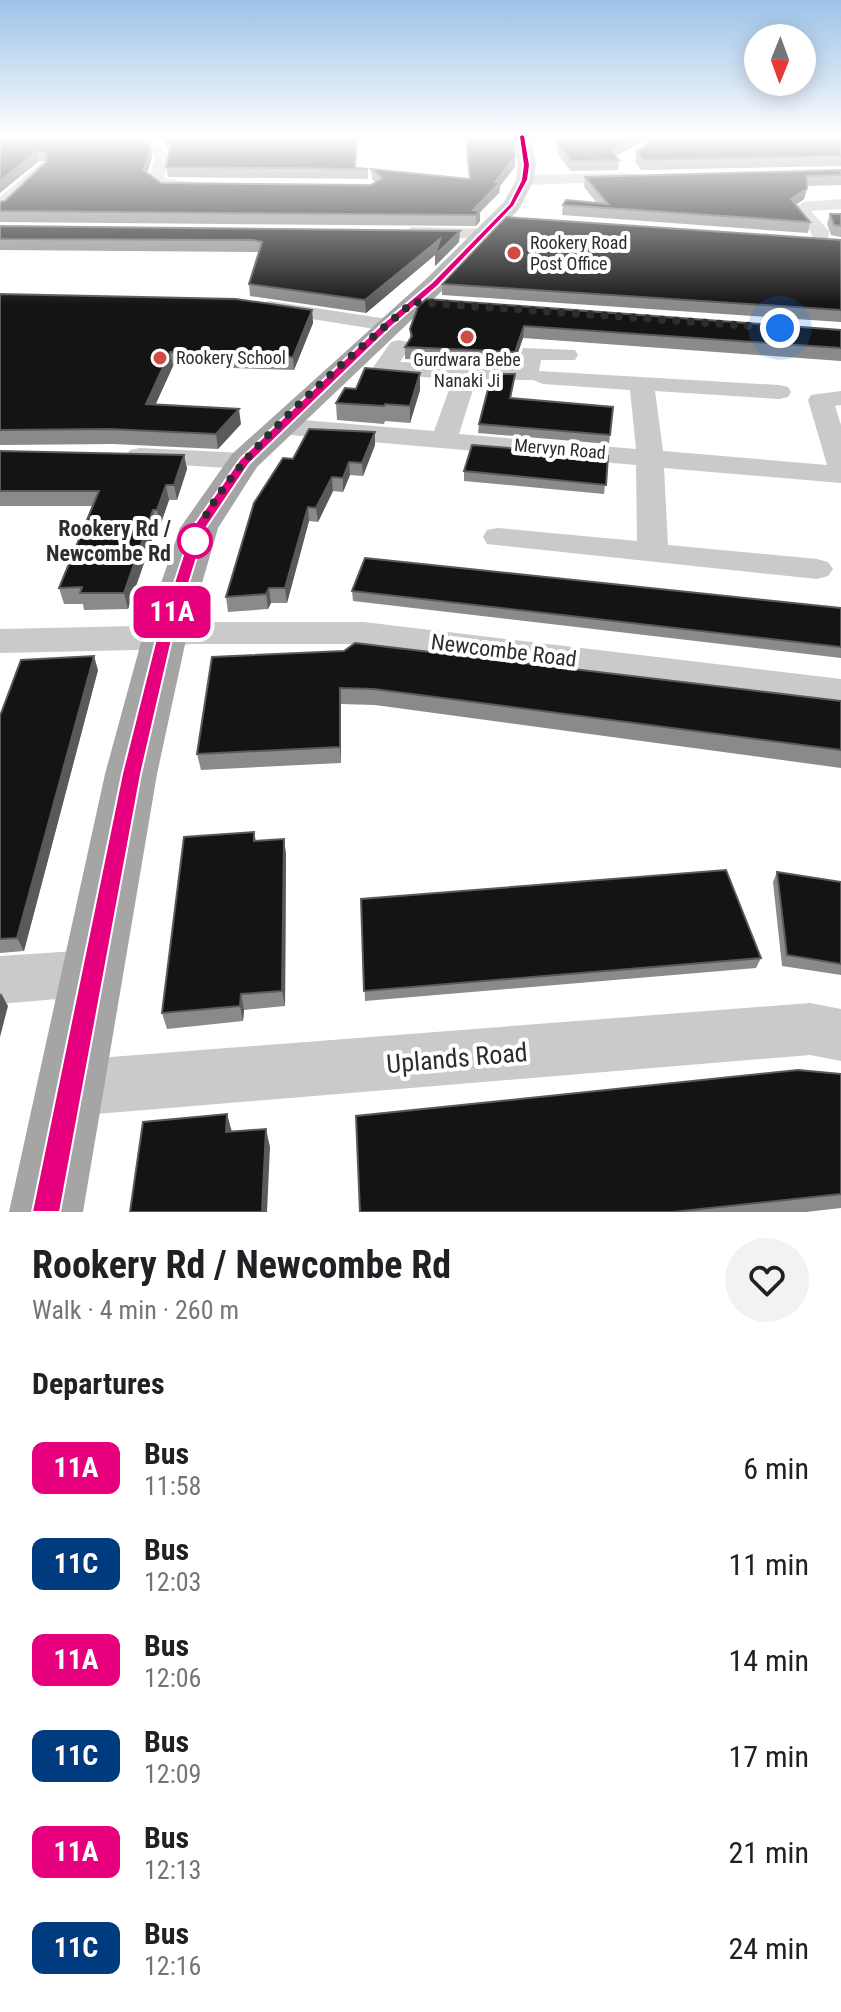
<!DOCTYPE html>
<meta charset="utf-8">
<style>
body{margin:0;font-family:"Roboto Condensed",sans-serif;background:#f2f2f2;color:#202124;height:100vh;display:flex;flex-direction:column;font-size:30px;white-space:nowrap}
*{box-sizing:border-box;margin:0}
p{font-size:26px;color:#757577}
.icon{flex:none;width:44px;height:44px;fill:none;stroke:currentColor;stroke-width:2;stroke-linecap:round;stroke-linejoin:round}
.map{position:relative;height:1212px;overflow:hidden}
.sheet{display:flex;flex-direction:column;background:#fff;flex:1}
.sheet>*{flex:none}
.badge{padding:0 16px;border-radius:12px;font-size:28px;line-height:52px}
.needle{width:52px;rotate:181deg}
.tools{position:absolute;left:744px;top:24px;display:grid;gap:16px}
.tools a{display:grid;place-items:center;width:72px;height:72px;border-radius:50%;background:#fff;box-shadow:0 4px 20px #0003;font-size:40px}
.you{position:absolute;width:40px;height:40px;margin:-20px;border:6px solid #fff;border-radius:50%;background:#1a73e8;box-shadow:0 0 0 12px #1a73e833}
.map>.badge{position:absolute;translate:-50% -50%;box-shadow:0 0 0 4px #fff}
h2{padding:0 32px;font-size:30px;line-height:72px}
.round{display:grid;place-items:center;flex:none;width:84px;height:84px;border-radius:42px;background:#f2f2f2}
.headline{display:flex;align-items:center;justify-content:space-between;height:136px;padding:0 32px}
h1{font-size:38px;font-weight:700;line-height:60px}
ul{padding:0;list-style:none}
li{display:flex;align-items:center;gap:24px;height:96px;padding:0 32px}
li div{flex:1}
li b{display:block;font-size:30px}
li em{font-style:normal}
li .badge{min-width:88px;font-weight:700;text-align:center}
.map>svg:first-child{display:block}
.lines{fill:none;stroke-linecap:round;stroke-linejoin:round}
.minor{fill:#cacaca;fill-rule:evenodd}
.major{fill:#a5a5a5;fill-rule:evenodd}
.wall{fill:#8a8a8a}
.shaded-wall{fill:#5a5a5a}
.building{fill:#141414;stroke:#5a5a5a;stroke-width:2}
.line{fill:#e6007e;stroke:#fff;stroke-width:2}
.walk{stroke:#2d2d2d;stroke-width:8;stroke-dasharray:0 14.4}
.poi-dot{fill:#d04c43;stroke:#fff;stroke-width:3}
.stop-dot{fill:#fff;stroke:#e6007e;stroke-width:4}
.labels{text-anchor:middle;stroke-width:8;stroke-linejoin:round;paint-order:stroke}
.far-poi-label{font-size:18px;fill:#2d2d2d;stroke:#fff;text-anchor:start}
.far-street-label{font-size:18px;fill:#2d2d2d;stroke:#fff}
.stop-label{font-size:22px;font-weight:bold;fill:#2d2d2d;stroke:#fff;text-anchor:end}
.street-label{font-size:22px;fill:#2d2d2d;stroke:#fff}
.near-street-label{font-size:26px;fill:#2d2d2d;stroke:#fff}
</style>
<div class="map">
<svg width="841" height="1212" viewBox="0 0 841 1212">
<rect width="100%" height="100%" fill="#fff"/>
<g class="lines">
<!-- minor -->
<path class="minor" d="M142,136h12v6l16,13 -6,23 40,6v6c-19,3 -43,3 -56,-11l8,-23 -16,-13z
M41,163l5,1v6l-40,39 -6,2v-14z
M628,173l8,5 -3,3 -108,4 -8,-5 8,-5z
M841,199v10l-30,2 18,20 -2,16h-12l-4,-15 -19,-22 11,-8z
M412,227l73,2 9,5 -9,5 -79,-3 -3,-4z
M269,301l118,18 11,6 -11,6 -125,-20 -3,-4 3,-4z
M399,340l8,2 3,5 -10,15 116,5 7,-19 52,2 3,5 -3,5h-34l-2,11 240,14 9,2 3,5 -3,5 -9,2 -124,-8 8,60 164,14 -19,-65 3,-5 30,-4v14l-6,1 6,19v58l-177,-15 4,77 149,14 11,3 5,7 -5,7 -11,3 -330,-35 -4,-7 4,-7 11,-2 139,13 -1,-76 -357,-31 -9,-2 -4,-6 4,-6 9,-2 155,13 19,-52 -77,-5 -4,-5 19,-27zM476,380h57l10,4 87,6 6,59 -177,-15z
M140,448l104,5 10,2 4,6 -4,6 -10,2 -114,-7 -4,-6 4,-6z
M192,622h172l477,57v26l-477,-61h-172l-56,6 -136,3v-24l136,-3z
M91,950l18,7 7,16 -7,16 -18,7 -91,8v-48z
M810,1003l31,6v52l-31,-6 -738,61 -20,-8 -8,-20 8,-20 20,-8z"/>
<!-- major -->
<path class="major" d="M514,136h16l6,29 -2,15 -15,29 -75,80 -187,178 -39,61 -31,107 -30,139 -74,438h-74l96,-438 38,-139 37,-107 52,-74 194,-175 78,-77 12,-22 2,-15z"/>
</g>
<!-- wall -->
<path class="wall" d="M0,136h140l-1,2 12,10 1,9 -5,16 14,10 210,2 4,-3 -3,-3 -1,-10 98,10 -4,-43h48l2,21v10l-15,19 -1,7 -19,19v9l-4,5 -476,-4v-20l5,-1 41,-39 -7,-1z
M358,136l-2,32 12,1v10l-200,-2 -2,-10 4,-15 -5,-5 -1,-9z
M552,136h159l2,1 128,-1v30l-200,4 -6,-8 1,-10 12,-8 -6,-2 -27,14 4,4 -1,10 -47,1 -11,-13z
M841,170v15l-34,1 -3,13 -8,6 14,17 -2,11 -246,-18 1,-10 34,-2 -13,-16 1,-10z
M830,214h11v23l-10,-2 -4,-11z
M0,226l460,5 -1,11 -24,24v-11l-69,58 -116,-17 -1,-12 10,-32 -259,-2z
M841,240v82l-399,-27v-11z
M0,294l312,16 1,13 -19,47 -121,-4 -18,39 86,19 -23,25 -105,-5 -113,1z
M418,307l423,23v31l-318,-23 -9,26 -109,-5v-12l5,-7v-11z
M515,374l-4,24 102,9 -4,37 -131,-11 1,-9z
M420,390l-10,33 -25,-2 -1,3 -47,-4 -1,-17z
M375,445l-12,31 -13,-1 -7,17 -10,-1 -15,31 -9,-1 -22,82h-16l-3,6 -40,3 -2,-15 67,-138z
M0,451l184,4 3,14 -10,31h-8l-9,26h-3l-29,83 -44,1 -1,-6h-19l-5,-16 33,-82h-92z
M608,456l-4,38 -140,-13v-10z
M352,591l489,17v50l-488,-57z
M212,657l629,44v67l-466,-63 -34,-1v59l-140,7 -4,-16z
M98,670l-74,281 -24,2v-237z
M254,832l2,9 28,-2 2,16 -1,151 -41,4 -1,11 -76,8 -5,-16z
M777,872l64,10v93l-59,-9 -9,-84z
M361,899l400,59 -5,10 -391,33z
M841,1074v134l-35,4h-446z"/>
<!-- shaded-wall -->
<path class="shaded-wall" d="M638,136h4v6l-29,15 1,-9z
M151,148l1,9 -7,23 -2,-10z
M37,151l2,10 -39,32v-12z
M515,157v10l-15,19 -1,7 -19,19v9l-4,5v-11l-3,-5z
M807,189l-3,10 -15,11 2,-11z
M460,231l-1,11 -24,24v-11l-69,58 -1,-13 75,-61z
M312,310l1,13 -19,47 -1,-13z
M524,326l-1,12 -9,26 1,-12z
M170,352l3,14 -24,53 -3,-15z
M420,373v17l-10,33v-17z
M239,409l2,15 -23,25 -2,-15z
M375,432v13l-12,31 -1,-13z
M184,455l3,14 -10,31 -3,-15z
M349,462l1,13 -7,17v-14z
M332,477l1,14 -15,31 -2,-14z
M166,485l3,15 -9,26 -3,-16z
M308,507l1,14 -22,82 -2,-15z
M153,510l4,16 -29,83 -4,-16z
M269,588l2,15 -3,6 -2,-15z
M94,656l4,14 -74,281 -7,-13z
M340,688l1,16v59l-1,-16z
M284,839l2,16 -1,151 -3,-15z
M1,993l7,13 -8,31v-42z
M241,994l3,16 -1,11 -3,-15z
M227,1114l5,18h-6z
M266,1129l4,18 -3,65h-5z"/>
<!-- building -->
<path class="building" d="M0,136h137l14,12 -8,22 18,13 210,2 11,-7 -11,-9 99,10 -4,-43h47l2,21 -20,25h5l-27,28 7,1 -4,4 -476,-4v-9l5,-1 41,-39v-9l-9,-2 -37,30z
M232,136h125l-2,32 13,1 -202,-2 5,-21 -7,-8z
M556,136h82l-24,12 -1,4 6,8 -47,1 -12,-13z
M650,136h61l2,1 3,-1h125v20l-198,4 -7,-8 14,-9z
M841,170v5l-34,1v13l-16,10 19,23 -247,-17 3,-5 42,4 -23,-27z
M830,214h11v12l-7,-1z
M506,217l335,23v70l-399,-26z
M0,226l460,5 -25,24 5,-16 -75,61 -116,-16 13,-42 -9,-2 -253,-1z
M0,294l236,5 76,11 -19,47 -123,-5 -24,52 93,5 -23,25 -106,-5 -110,1z
M426,299l415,31v18l-317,-22 -9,26 -110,-5 7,-11 -2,-7 8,-22z
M365,368l55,5 -10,33 -25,-2 -1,2 -48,-3 9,-15 11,1z
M492,374h23l-5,24 103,9 -3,28 -131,-11z
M309,429l66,3 -13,31 -13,-1 -6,16 -11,-1 -16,31 -8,-1 -23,81h-16l-3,6 -40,3 28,-94 29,-45 10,1z
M472,445l136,11 -2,29 -142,-14z
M0,451l184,4 -10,30h-8l-9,25h-4l-29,83h-44l2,-6 -23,1 40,-97h-99z
M365,558l476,50v39l-489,-56z
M355,643l486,58v49l-467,-61 -34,-1v59l-143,7 15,-97 132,-6z
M94,656l-77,282 -17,1v-223l21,-56z
M254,832v9l30,-2 -2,152 -41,3 -1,12 -78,7 22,-176z
M726,870l35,88 -397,33 -3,-92z
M777,872l64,10v82l-54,-9z
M798,1070l43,4v120l-169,18h-312l-4,-96z
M227,1114l-1,18 40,-3 -4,83h-132l13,-90z"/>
<!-- sky -->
<linearGradient id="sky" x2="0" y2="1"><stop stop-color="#9cc2e8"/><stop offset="0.45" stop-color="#fff"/><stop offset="1" stop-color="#fff" stop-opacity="0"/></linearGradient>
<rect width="841" height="305" fill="url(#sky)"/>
<!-- line -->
<path class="line" d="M522,134l3,2 5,29 -2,15 -14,26 -76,80 -47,41 -142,137 -43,64 -33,107 -32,139 -81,438h-28l90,-438 35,-139 35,-107 48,-69 143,-136 49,-41 77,-78 12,-24 2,-15 -4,-29z"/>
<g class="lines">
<!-- walk -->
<path class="walk" d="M195,541c23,-76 157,-185 218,-239l367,26"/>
</g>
<!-- markers -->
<g class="poi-dot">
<circle cx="514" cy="253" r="8"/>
<circle cx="467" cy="337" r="8"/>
<circle cx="160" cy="358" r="8"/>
</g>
<circle class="stop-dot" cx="195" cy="541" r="16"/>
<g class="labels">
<!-- far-poi labels -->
<g class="far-poi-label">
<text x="530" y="249">Rookery Road<tspan x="530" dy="21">Post Office</tspan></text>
<text x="176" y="364">Rookery School</text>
<text x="467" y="366" text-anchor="middle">Gurdwara Bebe<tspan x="467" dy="21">Nanaki Ji</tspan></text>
</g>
<!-- far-street labels -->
<g class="far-street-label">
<text transform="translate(560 449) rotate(5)" y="6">Mervyn Road</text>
</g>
<!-- stop labels -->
<g class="stop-label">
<text x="171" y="536">Rookery Rd /<tspan x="171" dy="25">Newcombe Rd</tspan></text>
</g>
<!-- street labels -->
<g class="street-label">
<text transform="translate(504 650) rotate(7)" y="8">Newcombe Road</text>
</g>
<!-- near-street labels -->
<g class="near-street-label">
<text transform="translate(457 1058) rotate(-5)" y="9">Uplands Road</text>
</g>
</g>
</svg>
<div class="tools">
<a><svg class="needle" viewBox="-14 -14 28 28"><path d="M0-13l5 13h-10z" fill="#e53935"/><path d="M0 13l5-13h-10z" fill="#757577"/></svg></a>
</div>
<div class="you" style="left:780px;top:328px"></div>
<b class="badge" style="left:172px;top:612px;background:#e6007e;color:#fff">11A</b>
</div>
<section class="sheet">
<div class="headline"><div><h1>Rookery Rd / Newcombe Rd</h1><p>Walk · 4 min · 260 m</p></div><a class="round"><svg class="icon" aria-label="heart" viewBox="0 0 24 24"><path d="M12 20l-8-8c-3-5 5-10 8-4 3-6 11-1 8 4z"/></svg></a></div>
<h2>Departures</h2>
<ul>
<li><span class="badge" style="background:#e6007e;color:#fff">11A</span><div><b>Bus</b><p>11:58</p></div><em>6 min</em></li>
<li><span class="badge" style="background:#003b80;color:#fff">11C</span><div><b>Bus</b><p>12:03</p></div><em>11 min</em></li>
<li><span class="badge" style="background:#e6007e;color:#fff">11A</span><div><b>Bus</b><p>12:06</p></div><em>14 min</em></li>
<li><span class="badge" style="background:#003b80;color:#fff">11C</span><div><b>Bus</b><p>12:09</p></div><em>17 min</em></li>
<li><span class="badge" style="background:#e6007e;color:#fff">11A</span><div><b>Bus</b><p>12:13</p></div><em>21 min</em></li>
<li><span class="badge" style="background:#003b80;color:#fff">11C</span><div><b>Bus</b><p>12:16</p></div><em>24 min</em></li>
</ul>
</section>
